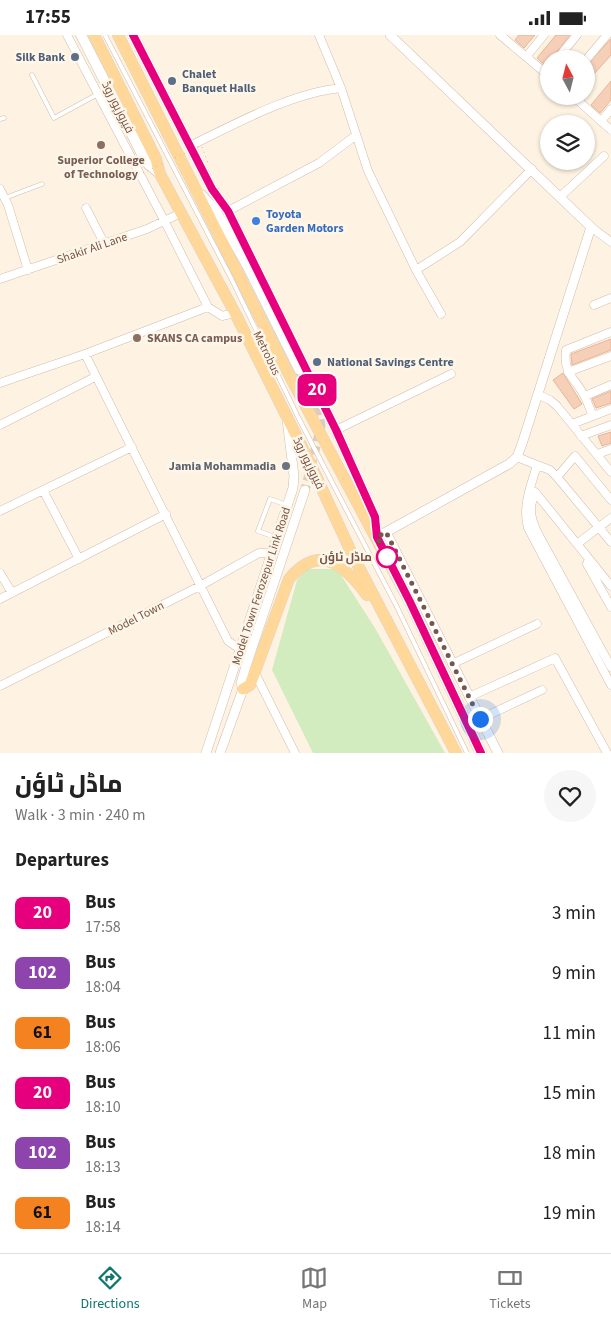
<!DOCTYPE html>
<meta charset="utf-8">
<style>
body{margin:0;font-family:"Source Sans 3",Cairo,sans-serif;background:#f6f6f6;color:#222;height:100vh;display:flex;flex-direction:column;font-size:19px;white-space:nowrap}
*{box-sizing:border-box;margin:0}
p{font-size:16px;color:#767676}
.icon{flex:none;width:28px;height:28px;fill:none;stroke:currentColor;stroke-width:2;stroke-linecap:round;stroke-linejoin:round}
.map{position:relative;height:718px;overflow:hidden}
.sheet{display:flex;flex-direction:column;background:#fff;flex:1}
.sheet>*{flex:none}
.badge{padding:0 10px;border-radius:8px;font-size:18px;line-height:32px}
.needle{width:32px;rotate:353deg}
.controls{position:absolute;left:540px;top:15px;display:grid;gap:10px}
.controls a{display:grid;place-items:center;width:55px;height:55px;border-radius:50%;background:#fff;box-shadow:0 1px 4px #0004;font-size:25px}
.you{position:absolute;width:25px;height:25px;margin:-12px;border:4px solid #fff;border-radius:50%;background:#1a73e8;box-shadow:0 0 0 8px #1a73e833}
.map>.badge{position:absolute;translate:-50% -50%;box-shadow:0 0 0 2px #fff}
h2{padding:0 15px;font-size:19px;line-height:45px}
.round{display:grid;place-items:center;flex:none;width:52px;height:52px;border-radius:26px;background:#f6f6f6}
.head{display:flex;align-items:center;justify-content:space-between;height:85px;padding:0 15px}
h1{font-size:24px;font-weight:800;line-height:38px}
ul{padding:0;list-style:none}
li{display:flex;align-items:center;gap:15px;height:60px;padding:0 15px}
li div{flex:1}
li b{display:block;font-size:19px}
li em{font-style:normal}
li .badge{min-width:55px;font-weight:700;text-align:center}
.status{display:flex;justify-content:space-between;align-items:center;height:35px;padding:0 25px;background:#fff;direction:ltr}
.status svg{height:14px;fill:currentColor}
.dock{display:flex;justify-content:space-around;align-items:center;height:70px;border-top:1px solid #e0e0e0;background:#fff;font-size:14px;color:#767676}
.dock a{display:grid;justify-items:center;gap:2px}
.dock .on{color:#0f766e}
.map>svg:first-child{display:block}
.green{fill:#d2ecc0}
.building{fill:#f5cfb8;stroke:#e9b597}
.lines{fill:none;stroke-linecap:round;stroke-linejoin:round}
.tertiary-tunnel{stroke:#dcccbb;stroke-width:9;stroke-dasharray:9 4.5;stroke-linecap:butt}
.service-casing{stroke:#d2bcab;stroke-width:5}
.minor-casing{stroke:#d2bcab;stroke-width:9}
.tertiary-casing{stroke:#d2bcab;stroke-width:10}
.secondary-casing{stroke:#d5bba8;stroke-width:11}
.primary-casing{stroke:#dcd3cf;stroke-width:12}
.path{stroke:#dab39b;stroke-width:1;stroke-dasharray:1 4;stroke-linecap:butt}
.service{stroke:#fff;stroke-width:4}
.minor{stroke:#fff;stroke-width:8}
.tertiary{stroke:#fff;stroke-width:9}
.secondary{stroke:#fff;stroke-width:10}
.primary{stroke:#ffd798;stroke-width:11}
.service-bridge-casing{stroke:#d2bcab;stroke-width:5;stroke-linecap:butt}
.path-bridge{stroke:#dab39b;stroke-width:1;stroke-dasharray:1 4;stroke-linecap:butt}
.service-bridge{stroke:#fff;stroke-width:4}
.line-casing{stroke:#fff;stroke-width:11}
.line{stroke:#e6007e;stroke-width:8}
.walk{stroke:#775747;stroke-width:5;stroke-dasharray:0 9}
.service-dot{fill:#5c6f8a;stroke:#fff6ea;stroke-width:2}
.education-dot{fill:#8d6e63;stroke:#fff6ea;stroke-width:2}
.shop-dot{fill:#3f7fe0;stroke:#fff6ea;stroke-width:2}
.worship-dot{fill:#6b7280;stroke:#fff6ea;stroke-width:2}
.stop-dot{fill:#fff;stroke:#e6007e;stroke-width:2.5}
.labels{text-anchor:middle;stroke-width:5;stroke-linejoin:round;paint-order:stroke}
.service-label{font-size:12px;font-weight:bold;fill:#4e5e75;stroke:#fff6ea;text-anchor:start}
.street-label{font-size:12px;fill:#775747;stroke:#fff6ea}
.education-label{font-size:12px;font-weight:bold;fill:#785e54;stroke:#fff6ea}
.shop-label{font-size:12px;font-weight:bold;fill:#366cbe;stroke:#fff6ea;text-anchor:start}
.worship-label{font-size:12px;font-weight:bold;fill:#5b616d;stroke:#fff6ea;text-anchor:end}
.stop-label{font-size:12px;font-weight:bold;fill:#775747;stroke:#fff6ea;text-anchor:end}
</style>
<div class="status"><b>17:55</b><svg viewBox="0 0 49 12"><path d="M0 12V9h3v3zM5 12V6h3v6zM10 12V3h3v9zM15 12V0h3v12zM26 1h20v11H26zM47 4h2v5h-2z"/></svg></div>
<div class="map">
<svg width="611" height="718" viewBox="0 0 611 718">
<rect width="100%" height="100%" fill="#fef3e2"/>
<!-- green -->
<path class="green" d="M306,534h31l38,59 70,125h-132l-41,-83 25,-90z"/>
<!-- building -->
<path class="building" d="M519,0h16l-11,13 -9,-8z
M556,0h14l-19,24h-2l-3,7 -9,-8z
M611,4v16l-25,28v-18z
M611,46v19l-11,13 -9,-8z
M611,304v11l-39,15 -1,-11z
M563,338l19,31 -8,5 -21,-29z
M611,356v12l-15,5 -4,-9z
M611,397v11l-9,3 -4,-10z"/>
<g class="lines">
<!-- tertiary-tunnel -->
<path class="tertiary-tunnel" d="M299,335l20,44 2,12 -16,64"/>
<!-- service casing -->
<g class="service-casing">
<path id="service" d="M32,40l22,43 44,-24
M0,84l4,-1
M5,163l37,-14
M275,502l-17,-6 12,-32 17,6"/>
</g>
<!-- minor casing -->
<g class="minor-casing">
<path id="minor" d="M67,0l98,187 43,85 14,9 13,-3
M319,0l22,53 27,83 48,99 25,44
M500,0l49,41
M526,22l18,-22
M557,24l20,-24
M586,25l21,-25
M573,61l38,34
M602,85l9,-11
M190,111c45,-22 101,-53 151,-58
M0,154l8,16 20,65
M560,162l44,-41
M86,173l18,35
M228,176l91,-48 36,-27
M591,192l20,15
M416,235l44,-28 72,-73
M0,244l147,-50 34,-16
M594,270l17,-7
M85,319l143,287 12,8
M568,337l43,-16
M0,348l85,-29 123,-47
M539,360l11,5 7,6 54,66
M585,361l26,-11
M593,381c-3,-6 -5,-13 -8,-19 -10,-20 -22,-22 -19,-47l45,-18
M572,389l39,-15
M0,390l95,-48
M336,395l115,-56
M581,401l30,-11
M598,419l13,-5
M517,422l20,8c-6,21 -15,41 -9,63l83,157
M537,430l13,5 7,7 54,65
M557,442l18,-21 36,44
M43,455l36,69
M535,457l76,94
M537,459c-11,10 -5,27 0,38l74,135
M0,476l132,-64
M577,509l34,-26
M589,524l-2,5 24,43
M0,538l12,20
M0,564l166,-85
M452,629l85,-40
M255,638l40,80
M0,651l200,-100 59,-33h12
M469,662l86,-39 52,95
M480,684l62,-29"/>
</g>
<!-- tertiary casing -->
<g class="tertiary-casing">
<path id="tertiary" d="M201,159l14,15 32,57 52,104
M386,497l112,221
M377,502l132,-73 8,-7 5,-13 69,-217 -201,-192
M206,718l87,-265 1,-12 -7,-56
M220,718l23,-64 -2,-6 6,-20 58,-173"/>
</g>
<!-- secondary casing -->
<g class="secondary-casing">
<path id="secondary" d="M81,0l65,127 14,12
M133,0l79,154 16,22 108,219 39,87 2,20"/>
</g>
<!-- primary casing -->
<g class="primary-casing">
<path id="primary" d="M94,0l62,124 4,15 75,139 75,150 43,93 103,197
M118,0l168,334 124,233 71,151
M243,654l7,-4 39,-106c31,-37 56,-13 78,16"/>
</g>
<!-- path -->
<path class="path" d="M202,112l6,16"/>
<!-- service -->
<use href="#service" class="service"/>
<!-- minor -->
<use href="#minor" class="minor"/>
<!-- tertiary -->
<use href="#tertiary" class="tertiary"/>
<!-- secondary -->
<use href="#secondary" class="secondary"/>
<!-- primary -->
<use href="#primary" class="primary"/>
<!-- service-bridge casing -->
<g class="service-bridge-casing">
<path id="service-bridge" d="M105,0l127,245 66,137 98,188 71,148"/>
</g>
<!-- path-bridge -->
<path class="path-bridge" d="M175,123l26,-13
M143,138l22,-11"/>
<!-- service-bridge -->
<use href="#service-bridge" class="service-bridge"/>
</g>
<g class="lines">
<!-- line casing -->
<g class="line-casing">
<path id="line" d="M133,0l79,154 16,22 108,219 39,87 2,20 33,65 71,151"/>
</g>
<!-- line -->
<use href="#line" class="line"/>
<!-- walk -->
<path class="walk" d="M387,522l-10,-20 9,-5 94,187"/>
</g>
<!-- markers -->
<g class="service-dot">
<circle cx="75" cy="22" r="5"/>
<circle cx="172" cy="46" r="5"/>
<circle cx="317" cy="327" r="5"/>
</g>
<g class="education-dot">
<circle cx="101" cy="110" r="5"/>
<circle cx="137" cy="303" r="5"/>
</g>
<circle class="shop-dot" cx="256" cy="186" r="5"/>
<circle class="worship-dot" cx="286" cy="431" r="5"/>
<circle class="stop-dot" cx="387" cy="522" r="10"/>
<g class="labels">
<!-- service labels -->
<g class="service-label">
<text x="65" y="26" text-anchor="end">Silk Bank</text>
<text x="182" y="43">Chalet<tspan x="182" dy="14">Banquet Halls</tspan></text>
<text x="327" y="331">National Savings Centre</text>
</g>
<!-- street labels -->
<g class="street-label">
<text transform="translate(118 72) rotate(63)" y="4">فیروزپور روڈ</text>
<text transform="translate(92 213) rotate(-19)" y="4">Shakir Ali Lane</text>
<text transform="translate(267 318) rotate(64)" y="4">Metrobus</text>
<text transform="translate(309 428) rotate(64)" y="4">فیروزپور روڈ</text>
<text transform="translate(261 551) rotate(-72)" y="4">Model Town Ferozepur Link Road</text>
<text transform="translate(136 583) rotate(-27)" y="4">Model Town</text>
</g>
<!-- education labels -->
<g class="education-label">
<text x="101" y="129">Superior College<tspan x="101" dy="14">of Technology</tspan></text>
<text x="147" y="307" text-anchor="start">SKANS CA campus</text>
</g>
<!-- shop labels -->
<g class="shop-label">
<text x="266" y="183">Toyota<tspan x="266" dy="14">Garden Motors</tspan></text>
</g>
<!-- worship labels -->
<g class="worship-label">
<text x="276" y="435">Jamia Mohammadia</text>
</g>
<!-- stop labels -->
<g class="stop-label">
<text x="372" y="526">ماڈل ٹاؤن</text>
</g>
</g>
</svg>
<div class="controls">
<a><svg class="needle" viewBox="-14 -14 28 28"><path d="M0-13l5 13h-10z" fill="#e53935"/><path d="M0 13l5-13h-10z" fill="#767676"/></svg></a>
<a><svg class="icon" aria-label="layers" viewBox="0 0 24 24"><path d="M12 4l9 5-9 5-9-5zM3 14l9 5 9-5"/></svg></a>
</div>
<div class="you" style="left:480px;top:684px"></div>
<b class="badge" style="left:317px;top:355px;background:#e6007e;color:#fff">20</b>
</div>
<section class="sheet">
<div class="head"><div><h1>ماڈل ٹاؤن</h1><p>Walk · 3 min · 240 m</p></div><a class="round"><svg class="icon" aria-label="heart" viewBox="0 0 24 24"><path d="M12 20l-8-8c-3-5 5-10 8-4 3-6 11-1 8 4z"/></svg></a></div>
<h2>Departures</h2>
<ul>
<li><span class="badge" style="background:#e6007e;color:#fff">20</span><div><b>Bus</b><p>17:58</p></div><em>3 min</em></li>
<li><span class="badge" style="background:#8e44ad;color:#fff">102</span><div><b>Bus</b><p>18:04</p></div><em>9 min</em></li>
<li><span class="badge" style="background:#f58220;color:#111">61</span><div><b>Bus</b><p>18:06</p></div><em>11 min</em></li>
<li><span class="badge" style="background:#e6007e;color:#fff">20</span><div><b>Bus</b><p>18:10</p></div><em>15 min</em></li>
<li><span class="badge" style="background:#8e44ad;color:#fff">102</span><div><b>Bus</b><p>18:13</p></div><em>18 min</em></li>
<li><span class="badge" style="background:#f58220;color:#111">61</span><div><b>Bus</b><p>18:14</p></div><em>19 min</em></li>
</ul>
</section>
<nav class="dock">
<a class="on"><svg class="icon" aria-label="directions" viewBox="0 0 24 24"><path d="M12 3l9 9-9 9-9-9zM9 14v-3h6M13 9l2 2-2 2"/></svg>Directions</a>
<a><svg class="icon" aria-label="map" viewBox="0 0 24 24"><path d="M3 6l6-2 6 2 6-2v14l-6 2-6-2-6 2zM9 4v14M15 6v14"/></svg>Map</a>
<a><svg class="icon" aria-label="tickets" viewBox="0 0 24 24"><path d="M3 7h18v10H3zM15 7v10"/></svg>Tickets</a>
</nav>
